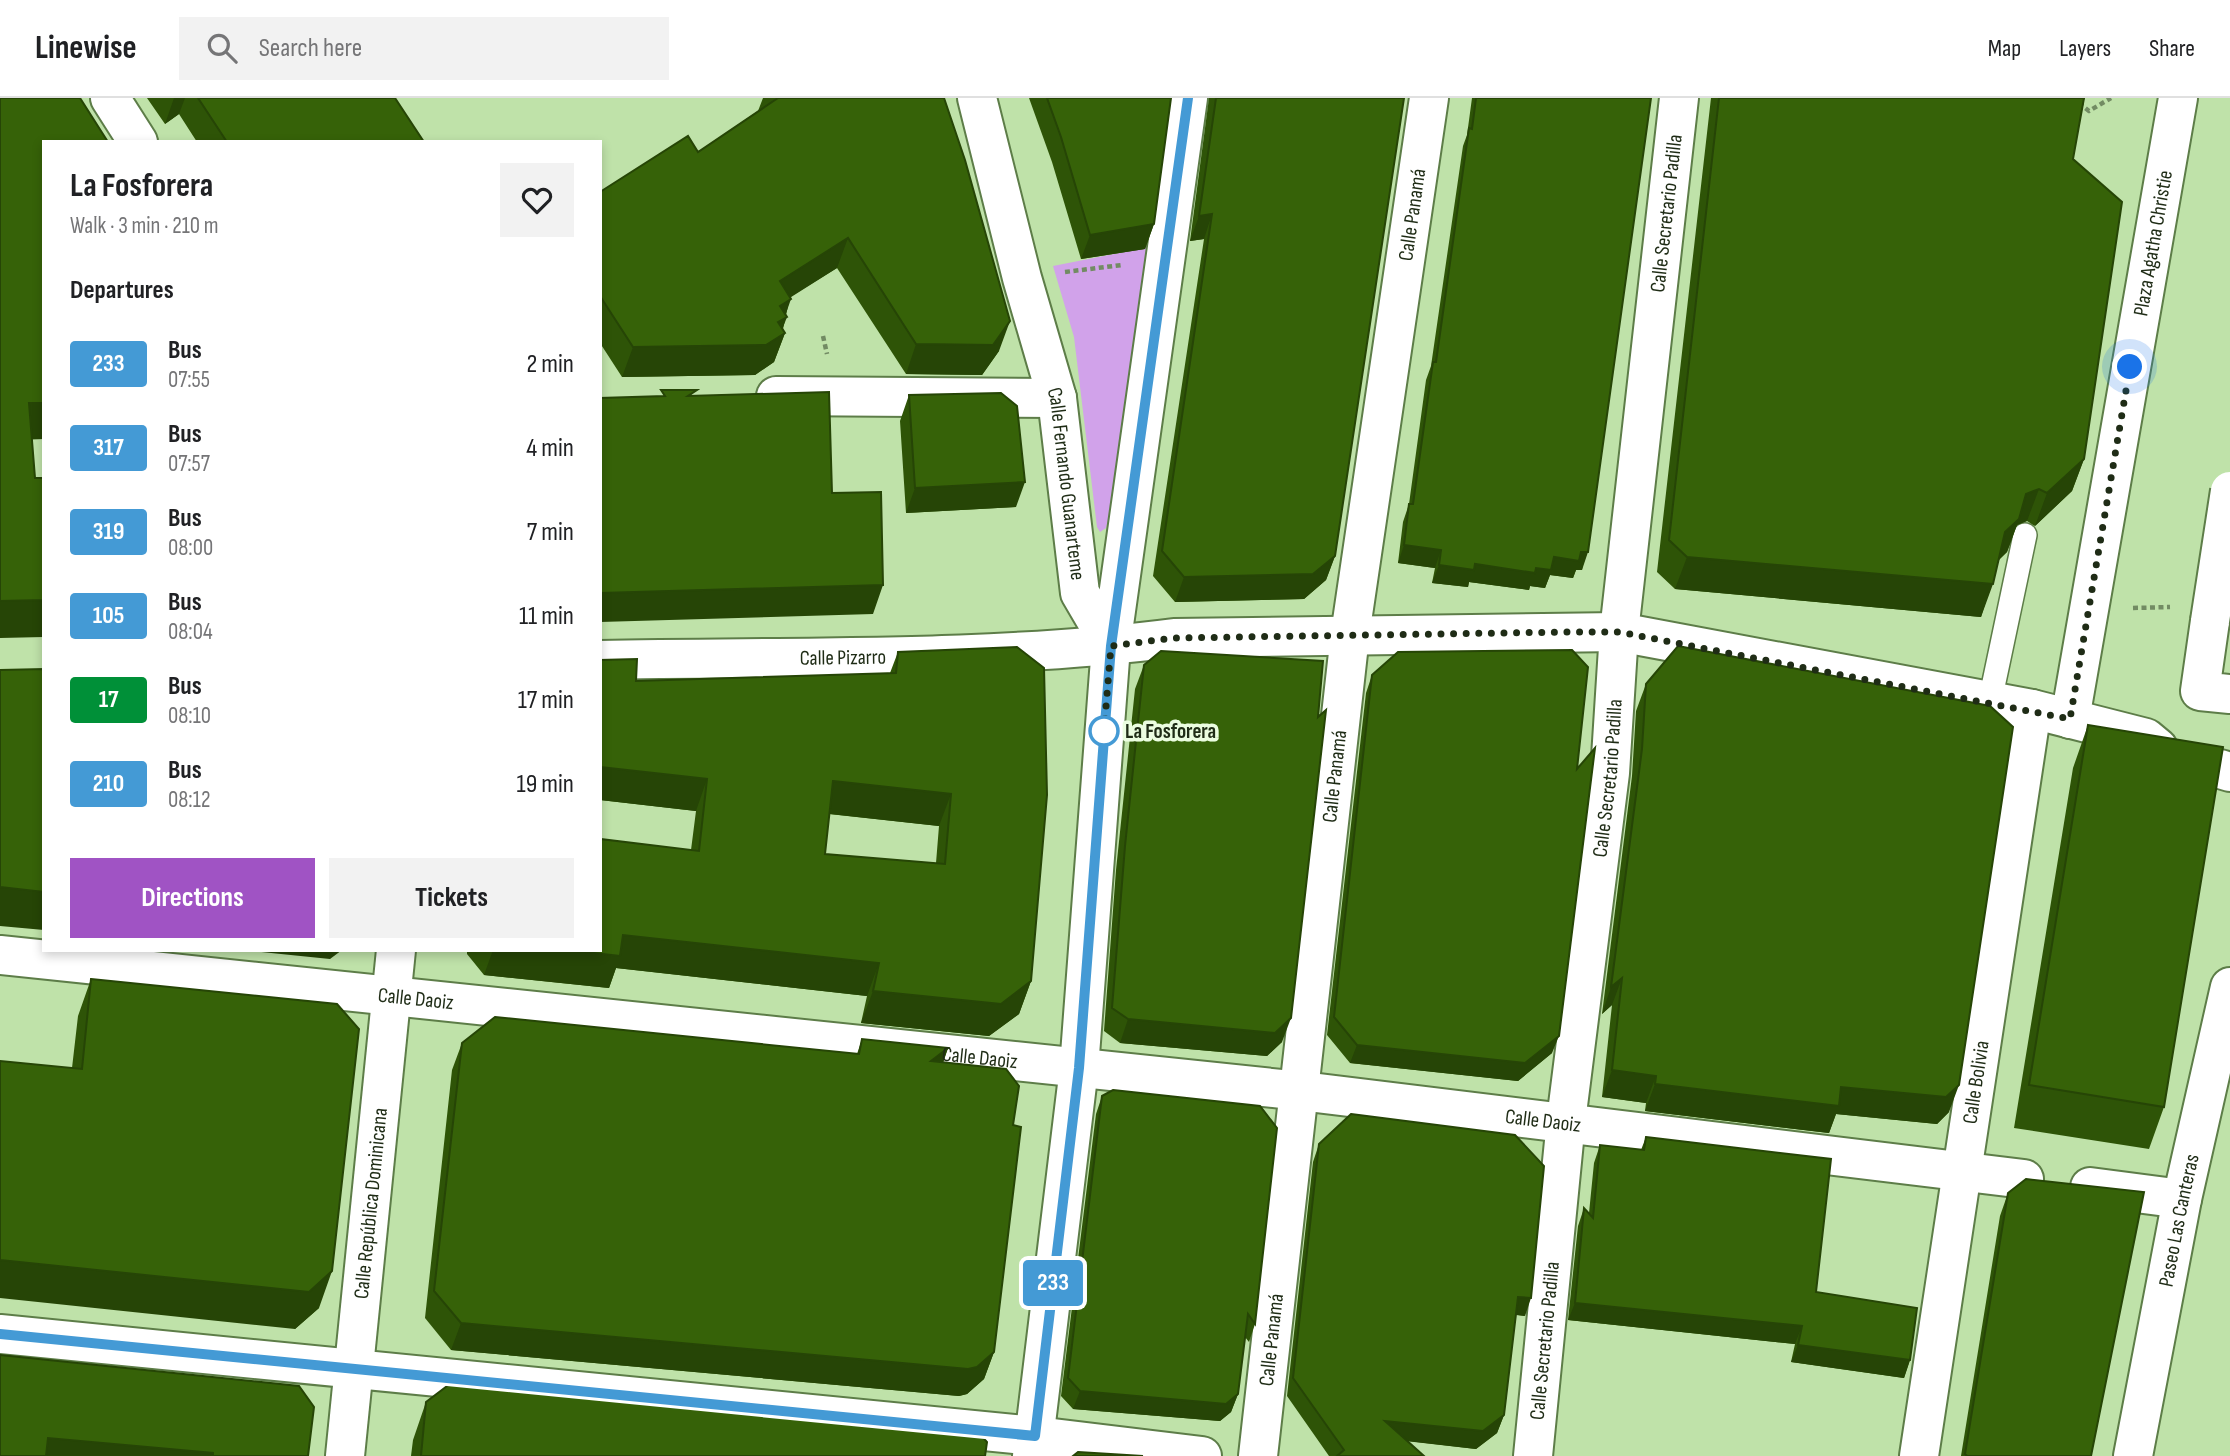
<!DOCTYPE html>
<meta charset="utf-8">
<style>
body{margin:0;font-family:"Sofia Sans Condensed",sans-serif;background:#f2f2f2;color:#202124;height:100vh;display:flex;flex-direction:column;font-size:26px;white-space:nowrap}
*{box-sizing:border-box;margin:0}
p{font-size:23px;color:#757577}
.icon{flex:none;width:38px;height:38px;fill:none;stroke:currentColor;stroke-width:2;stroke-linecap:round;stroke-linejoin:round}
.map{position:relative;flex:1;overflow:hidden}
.panel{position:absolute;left:42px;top:42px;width:560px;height:812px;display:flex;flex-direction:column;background:#fff;border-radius:0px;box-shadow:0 4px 10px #0003}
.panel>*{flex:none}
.badge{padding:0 14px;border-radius:5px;font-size:24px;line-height:46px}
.you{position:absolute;width:35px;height:35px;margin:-18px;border:5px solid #fff;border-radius:50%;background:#1a73e8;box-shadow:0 0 0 10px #1a73e833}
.map>.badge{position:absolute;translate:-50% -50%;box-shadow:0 0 0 4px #fff}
h2{padding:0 28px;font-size:26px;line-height:63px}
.round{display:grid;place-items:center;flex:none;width:74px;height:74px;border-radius:0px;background:#f2f2f2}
.headline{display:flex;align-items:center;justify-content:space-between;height:119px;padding:0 28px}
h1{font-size:33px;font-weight:700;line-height:52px}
.action{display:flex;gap:14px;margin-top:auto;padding:14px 28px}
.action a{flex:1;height:80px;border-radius:0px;background:#a053c4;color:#fff;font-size:28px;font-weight:700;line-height:80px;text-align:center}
.action a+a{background:#f2f2f2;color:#202124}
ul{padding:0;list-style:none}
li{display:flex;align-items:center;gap:21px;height:84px;padding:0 28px}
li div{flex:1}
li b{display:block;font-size:26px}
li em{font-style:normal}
li .badge{min-width:77px;font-weight:700;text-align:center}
header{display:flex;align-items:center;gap:42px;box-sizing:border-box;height:98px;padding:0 35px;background:#fff;border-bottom:2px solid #e0e0e0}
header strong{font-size:33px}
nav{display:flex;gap:38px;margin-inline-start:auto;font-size:24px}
.search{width:490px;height:63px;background:#f2f2f2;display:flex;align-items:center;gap:18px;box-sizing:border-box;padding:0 24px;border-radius:0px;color:#757577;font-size:26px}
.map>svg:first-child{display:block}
.green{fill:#d1a2ea}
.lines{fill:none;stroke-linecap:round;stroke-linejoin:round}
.lane-casing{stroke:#5d7d48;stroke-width:26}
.street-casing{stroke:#5d7d48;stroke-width:42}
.secondary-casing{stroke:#5d7d48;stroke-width:42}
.path{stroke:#728b63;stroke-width:4.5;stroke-dasharray:5 3.5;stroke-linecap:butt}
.lane{stroke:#fff;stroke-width:23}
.street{stroke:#fff;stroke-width:38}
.secondary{stroke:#fff;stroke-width:38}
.street-bridge-casing{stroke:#5d7d48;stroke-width:42;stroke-linecap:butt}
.street-bridge{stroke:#fff;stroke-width:38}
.wall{fill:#2e5407;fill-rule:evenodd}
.shaded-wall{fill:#264506}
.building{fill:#366208;stroke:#264506;stroke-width:2;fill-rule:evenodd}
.line-casing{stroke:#fff;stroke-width:16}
.line{stroke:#449ad5;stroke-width:10}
.walk{stroke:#1f2c16;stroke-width:7;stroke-dasharray:0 12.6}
.stop-dot{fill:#fff;stroke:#449ad5;stroke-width:3.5}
.labels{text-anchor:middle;stroke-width:7;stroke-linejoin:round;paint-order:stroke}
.street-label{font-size:21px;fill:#1f2c16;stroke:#ebfde0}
.stop-label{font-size:21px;font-weight:bold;fill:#1f2c16;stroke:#ebfde0;text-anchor:start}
</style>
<header>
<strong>Linewise</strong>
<div class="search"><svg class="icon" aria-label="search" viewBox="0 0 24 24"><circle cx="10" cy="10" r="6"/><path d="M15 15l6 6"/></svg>Search here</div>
<nav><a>Map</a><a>Layers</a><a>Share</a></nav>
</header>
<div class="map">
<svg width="2230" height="1358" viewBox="0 0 2230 1358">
<rect width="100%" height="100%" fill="#bfe2a9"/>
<!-- green -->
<path class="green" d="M1165,98l-48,286 -11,46 -6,4 -3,-5 -23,-190 -21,-71 81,-16z"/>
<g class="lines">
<!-- lane casing -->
<g class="lane-casing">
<path id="lane" d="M1990,603l35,-166"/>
</g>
<!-- street casing -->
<g class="street-casing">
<g id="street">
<path d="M110,0l28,44"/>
<path d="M776,298l281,2"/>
<path d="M2210,523l-10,70 30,3"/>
<path d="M1111,548l77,-548"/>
<path id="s1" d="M600,562c189,-4 387,2 574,-22l445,-6 413,77 114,29 12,10"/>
<path id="s2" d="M2070,621l108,-621"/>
<path d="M2220,671l10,3"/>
<path id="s3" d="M0,857l1301,136 723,88"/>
<path d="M2090,1089l92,12"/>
<path d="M0,1236l1035,102 167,20"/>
<path id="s4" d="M345,1358l51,-506"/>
<path id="s5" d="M1258,1358l92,-821 79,-537"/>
<path id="s6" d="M1533,1358l33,-335 44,-348 9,-141 60,-534"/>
<path id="s7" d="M1919,1358l113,-747"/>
<path id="s8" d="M2133,1358l49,-257 48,-212"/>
</g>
</g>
<!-- secondary casing -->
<g class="secondary-casing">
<g id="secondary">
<path id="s9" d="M977,0l45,180 35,120 23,195 31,53 -32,422 -47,388"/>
</g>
</g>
<!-- path -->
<path class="path" d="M2072,0l17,13 22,-13
M1065,174l57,-7
M823,238l4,18
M2133,510l37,-1"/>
<!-- lane -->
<use href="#lane" class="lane"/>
<!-- street -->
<use href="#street" class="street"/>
<!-- secondary -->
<use href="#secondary" class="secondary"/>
<!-- street-bridge casing -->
<g class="street-bridge-casing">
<path id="street-bridge" d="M2210,523l20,-130"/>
</g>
<!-- street-bridge -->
<use href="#street-bridge" class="street-bridge"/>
</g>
<!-- wall -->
<path class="wall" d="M147,0h248l29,44h-227l-18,-28 -14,10z
M763,0h181l55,253 -17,24 -76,-1 -69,-106 -47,29 -7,32 2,4 -11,29 -19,13 -133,2 -22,-34v-151l98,-40 60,-41z
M1029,0h142l-17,126 -9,25 -64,10 -29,-97z
M1209,0h195l-69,458 -9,24 -22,19 -129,3 -22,-26 51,-337 -14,2z
M1472,0h179l-69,472h-6l-3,8 -23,-3 -5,13 -15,-2 -1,4 -60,-8 -1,5 -36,-4 3,-15 -37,-5 5,-41 6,-18 17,-124 5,-14 32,-220 4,-11z
M1711,0h374l-1,2 -11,59 11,300 -12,32 -37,35 -8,-5 -10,4 -10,27 -8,8 -18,57 -306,-28 -18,-17z
M909,297l107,112 -110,6 -6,-92z
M898,554l133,329 -12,33 -30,22 -128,-13 6,-27 -251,-28 -7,20 -125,-13 -17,-21v-4h133l91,-100 5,-39 -96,-11v-140l36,21 254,-8zM829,716l110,12 -3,37 -111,-9z
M1144,567l138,377 -15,14 -147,-13 -16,-12 12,-161 19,-181z
M1372,577l205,94 -25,284 -34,28 -168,-18 -23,-28 39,-342z
M1646,586l303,428 -12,12 -101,-10 -7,19 -184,-22 1,-8 -44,-6 10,-92 -10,9 30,-238 4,-65z
M2088,627l76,382 -15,42 -135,-21 59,-360z
M91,881l228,329 -24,21 -223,-261 6,-52z
M862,941l86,9 -5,14 70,63 -19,227 -10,27 -17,15 -8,2 -508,-46 -26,-32 27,-248 10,-27 395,11z
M1102,998l153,228 -6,18 -4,-5 -7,57 -7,18 -11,9 -147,-12 -12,-13 35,-282z
M1646,1039l170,155 94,68 -6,18 -113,-16 4,-18 -227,-24 10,-94 6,-18 5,5 5,-50 6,-18 41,5z
M1319,1046l206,172 -9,-1 -12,100 -7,18 -21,16 -68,-8 16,15h-95l-42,-60 26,-234z
M2008,1095l83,263h-130l39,-240z
M426,1304l315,9 244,45h-574l2,-16z"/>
<!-- shaded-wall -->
<path class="shaded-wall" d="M174,0h11l-6,16 -14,10z
M1212,116l-8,25 -14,2 9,-25z
M1154,126l-9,25 -64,10 9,-24z
M848,140l-11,30 -68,43 11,-30z
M791,201l-7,20 3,-2 -7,18 5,-2 -11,29 -19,13 -133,2 11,-30 147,-41z
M1010,223l-11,30 -17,24 -76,-1 10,-30z
M29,305h15v36l-28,1z
M2084,361l-12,32 -37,35 12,-33z
M1025,384l-9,25 -110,6 9,-25z
M2039,391l-12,32 -10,4 -10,27 -14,13 12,-33 21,-38z
M1404,447l37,5 -6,18 -37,-5z
M1581,454h7l-6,18h-6l-3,8 -23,-3 -5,13 -15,-2 -1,4 -60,-8 -1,5 -36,-4 7,-18 36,-1 61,4 18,-11z
M1335,458l-9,24 -22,19 -129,3 9,-25z
M1687,459l306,27 -12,33 -306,-28z
M883,487l-10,29 -273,8v-29z
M44,502v37l-44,1v-37z
M600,669l107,12 -11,32 -96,-11z
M833,683l118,13 -12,32 -118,-13z
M0,789l44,5v38l-44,-4z
M623,837l256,28 -12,33 -251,-28 -7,20 -125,-13 9,-25h75z
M242,852h100l-12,9z
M1622,880l-10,27 -10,9 9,-27z
M1031,883l-12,33 -30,22 -128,-13 12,-32z
M1291,920l-9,24 -15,14 -147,-13 8,-24z
M1559,938l-7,17 -34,28 -168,-18 7,-18z
M948,950l-9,27 -8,-14z
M1612,972l44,6 -10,27 -44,-6z
M1655,986l186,3 118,-2 -10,27 -12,12 -101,-10 -7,19 -184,-22z
M0,1162l332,11 -13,37 -24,21 -295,-31z
M1518,1199l13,1 -6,18 -14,-2z
M1575,1205l227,23 -7,18 -227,-24z
M461,1225l533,29 -10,27 -17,15 -8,2 -508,-46z
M1798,1247l112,15 -6,18 -113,-16z
M1080,1293l158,3 -7,18 -11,9 -147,-12z
M1504,1317l-7,18 -21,16 -97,-11 6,-17z
M48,1340l165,15 -1,3h-171z"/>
<!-- building -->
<path class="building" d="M0,0h80l28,44h-64v261h-15l6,75h9v122l-44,1z
M198,0h197l29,44h-197z
M778,0h166l21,62 45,161 -17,24 -77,-1 -68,-106 -68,43 11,18 -11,7 7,11 -9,5 7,11 -19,12 -133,2 -33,-51v-104l88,-56 10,16z
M1047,0h124l-17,126 -64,11 -29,-98z
M1216,0h188l-69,458 -22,18 -129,3 -22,-26 50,-337 -13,2z
M1476,0h175l-63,454h-7l-2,9 -25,-4 -3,13 -15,-2 -1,5 -60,-9 -1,6 -35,-5 2,-15 -37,-5 5,-41h4l20,-142h3l33,-234 3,1z
M1719,0h365l-11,61 49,43 -38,257 -37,34 -8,-4 -13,5 -7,25 -14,13 -12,52 -306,-27 -18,-17z
M661,292h36l-9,6 141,-4 3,101 49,-1 2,93 -283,8v-195l65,-2z
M1001,295l16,13 8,76 -110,6 -6,-93z
M1678,548l312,60 23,21 -54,358 -13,12 -105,-10 -2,19 -184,-22 1,-8 -44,-6 10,-92 -11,9 31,-238 4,-65z
M1017,549l27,21 3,127 -16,186 -30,23 -128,-13 6,-28 -256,-28 -3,21 -52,-6h32v-111l99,12 8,-72 -107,-12v-107l37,-1 -1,22 260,-8 2,-21zM833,683l118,13 -6,70 -120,-10z
M1572,552l16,17 -11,102 18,-21 -36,288 -34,27 -168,-18 -23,-28 38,-342 26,-23z
M1161,553l162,10 -5,56 8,-7 -35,308 -16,15 -147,-14 -16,-11 13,-162 19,-181z
M44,571v223l-44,-5v-217z
M2088,627l135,22 -59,360 -135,-22z
M91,881l246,25 22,25 -27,242 -23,21 -309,-32v-199l82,8z
M495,919l364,37 3,-15 86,9 -17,13 75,8 13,17 -6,39 8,2 -27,225 -17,15 -9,2 -507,-46 -27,-32 28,-248z
M1113,992l147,16 17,22 -22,196 -7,-10 -10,80 -12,10 -146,-13 -12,-13 34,-282z
M1351,1016l164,21 29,31 -13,132 -13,-1 -14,118 -21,16 -98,-10 39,35h-87l7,-6 -51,-72 26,-234z
M1646,1039l185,22 -15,133 101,16 -7,52 -112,-15 4,-19 -227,-23 9,-95 9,10 7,-73 44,5z
M2026,1081l118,13 -53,264h-124l-2,-2 43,-261z
M0,1257l299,31 15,21 -6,49h-95v-3l-165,-15 -2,18h-46z
M455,1282l285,26 1,5 232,15 14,16 -2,14h-564l5,-54z
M1078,1354l65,4h-70z"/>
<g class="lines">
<!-- line casing -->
<g class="line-casing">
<path id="line" d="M0,1236l1035,102 44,-368 32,-422 77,-548"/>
</g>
<!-- line -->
<use href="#line" class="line"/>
<!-- walk -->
<path class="walk" d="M1104,633l7,-85 63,-8 395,-6h50l451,87 60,-352"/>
</g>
<!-- markers -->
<circle class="stop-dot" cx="1104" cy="633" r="14"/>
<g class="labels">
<!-- street labels -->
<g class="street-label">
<text dy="7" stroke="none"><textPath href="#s6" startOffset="1250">Calle Secretario Padilla</textPath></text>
<text dy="7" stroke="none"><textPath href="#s5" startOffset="1251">Calle Panamá</textPath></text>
<text dy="7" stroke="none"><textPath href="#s2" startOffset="483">Plaza Agatha Christie</textPath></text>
<text dy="7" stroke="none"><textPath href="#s9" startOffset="397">Calle Fernando Guanarteme</textPath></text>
<text dy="7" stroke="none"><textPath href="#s1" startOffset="243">Calle Pizarro</textPath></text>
<text dy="7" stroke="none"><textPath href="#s5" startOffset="684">Calle Panamá</textPath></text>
<text dy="7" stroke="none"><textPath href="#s6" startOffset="682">Calle Secretario Padilla</textPath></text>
<text dy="7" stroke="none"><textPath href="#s3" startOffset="418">Calle Daoiz</textPath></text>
<text dy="7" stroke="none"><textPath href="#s3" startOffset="985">Calle Daoiz</textPath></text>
<text dy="7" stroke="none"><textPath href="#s7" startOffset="378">Calle Bolivia</textPath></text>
<text dy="7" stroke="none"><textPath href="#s3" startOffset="1552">Calle Daoiz</textPath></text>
<text dy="7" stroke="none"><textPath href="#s4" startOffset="254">Calle República Dominicana</textPath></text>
<text dy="7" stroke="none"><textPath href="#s8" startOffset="240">Paseo Las Canteras</textPath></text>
<text dy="7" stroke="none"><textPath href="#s5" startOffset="117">Calle Panamá</textPath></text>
<text dy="7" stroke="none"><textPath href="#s6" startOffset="116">Calle Secretario Padilla</textPath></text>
</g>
<!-- stop labels -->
<g class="stop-label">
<text x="1125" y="640">La Fosforera</text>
</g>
</g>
</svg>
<div class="you" style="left:2130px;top:269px"></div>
<b class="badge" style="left:1053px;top:1185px;background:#449ad5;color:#fff">233</b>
<section class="panel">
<div class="headline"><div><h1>La Fosforera</h1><p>Walk · 3 min · 210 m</p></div><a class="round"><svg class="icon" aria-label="heart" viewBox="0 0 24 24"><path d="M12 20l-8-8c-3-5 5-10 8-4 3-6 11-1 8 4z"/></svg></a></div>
<h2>Departures</h2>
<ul>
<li><span class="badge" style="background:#449ad5;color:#fff">233</span><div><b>Bus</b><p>07:55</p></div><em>2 min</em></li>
<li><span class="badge" style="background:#449ad5;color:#fff">317</span><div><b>Bus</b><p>07:57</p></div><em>4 min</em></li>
<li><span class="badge" style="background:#449ad5;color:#fff">319</span><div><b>Bus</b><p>08:00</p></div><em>7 min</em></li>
<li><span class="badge" style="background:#449ad5;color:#fff">105</span><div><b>Bus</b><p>08:04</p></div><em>11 min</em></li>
<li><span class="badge" style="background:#009038;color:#fff">17</span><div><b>Bus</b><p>08:10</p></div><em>17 min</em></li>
<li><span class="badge" style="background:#449ad5;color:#fff">210</span><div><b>Bus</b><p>08:12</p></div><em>19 min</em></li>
</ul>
<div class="action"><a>Directions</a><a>Tickets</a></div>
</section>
</div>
